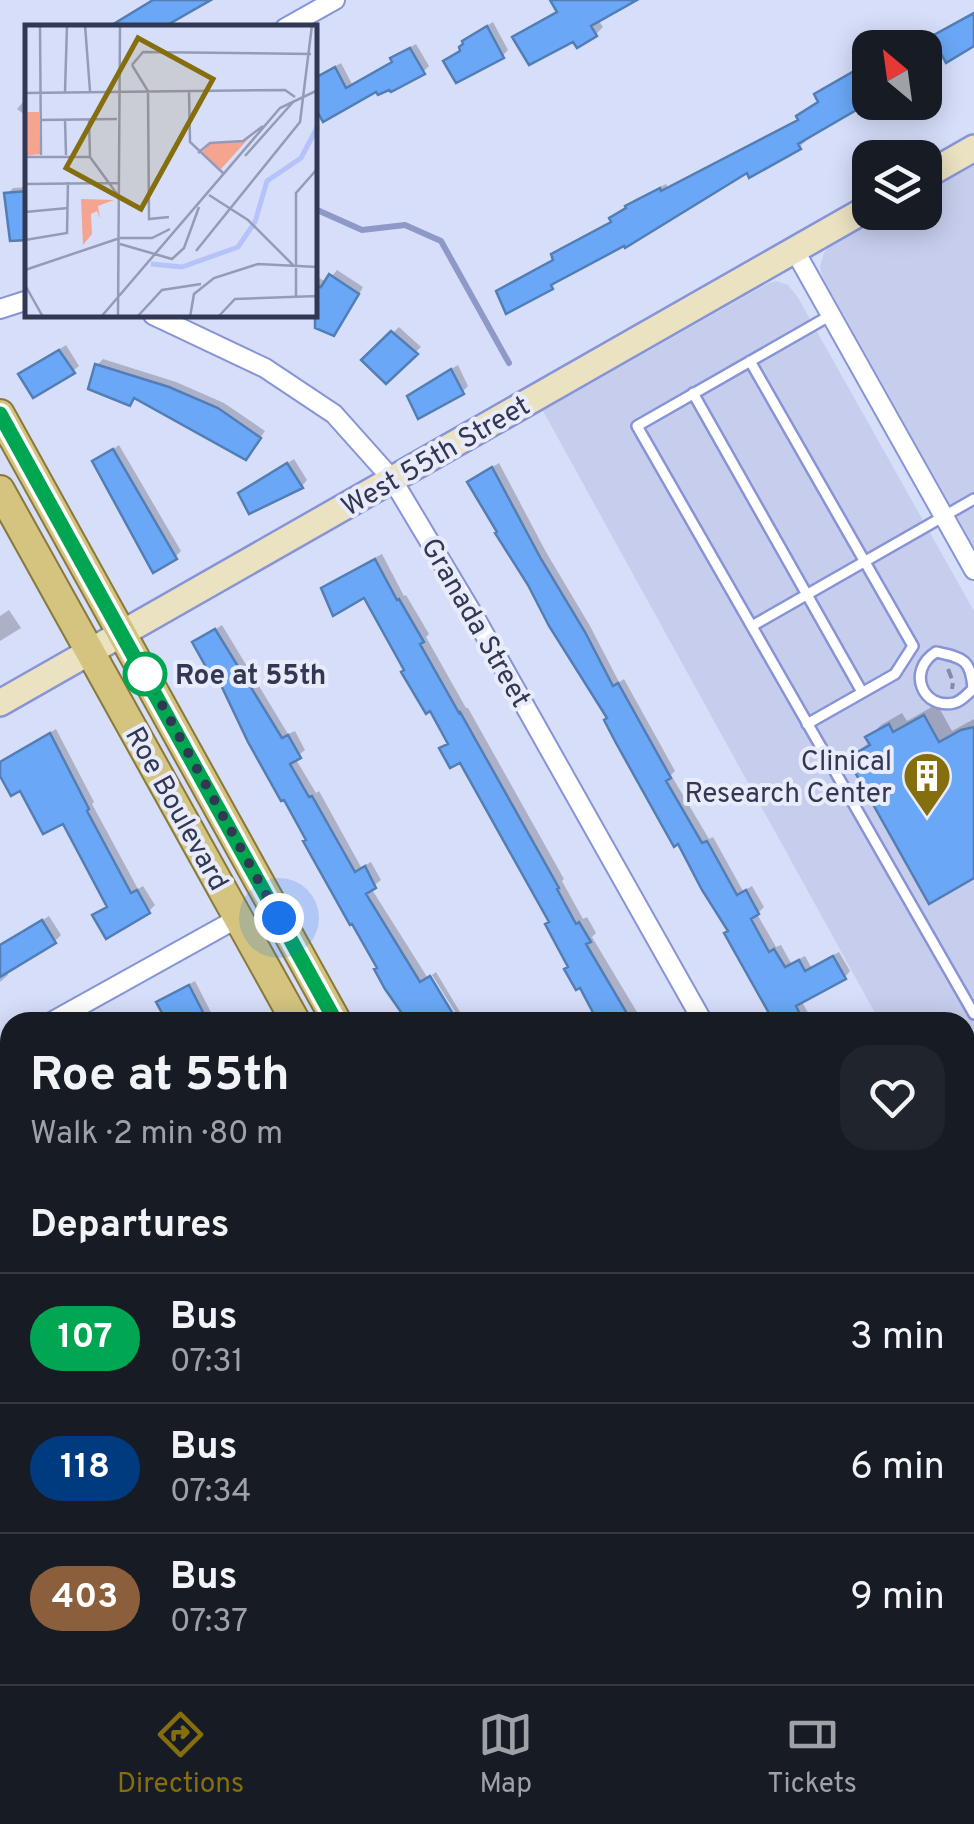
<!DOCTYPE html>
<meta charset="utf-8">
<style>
body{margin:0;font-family:Overpass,sans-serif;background:#20242c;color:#f1f3f6;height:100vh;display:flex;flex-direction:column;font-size:38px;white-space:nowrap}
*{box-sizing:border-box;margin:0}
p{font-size:32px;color:#9ea1a6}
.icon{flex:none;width:55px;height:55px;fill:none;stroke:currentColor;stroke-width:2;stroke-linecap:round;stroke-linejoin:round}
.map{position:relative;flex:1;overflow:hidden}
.panel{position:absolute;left:0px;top:1012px;width:975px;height:672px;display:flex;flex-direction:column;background:#171b24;border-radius:30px 30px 0 0;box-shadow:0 5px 25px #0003}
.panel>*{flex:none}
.badge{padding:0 20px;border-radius:32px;font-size:35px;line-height:65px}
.needle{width:65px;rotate:331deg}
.controls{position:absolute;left:852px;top:30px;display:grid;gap:20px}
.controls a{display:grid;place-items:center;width:90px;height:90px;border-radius:20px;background:#171b24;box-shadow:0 5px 25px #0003;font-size:50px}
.you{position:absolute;width:50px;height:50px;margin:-25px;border:8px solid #fff;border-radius:50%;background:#1a73e8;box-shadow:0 0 0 15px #1a73e833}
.map>.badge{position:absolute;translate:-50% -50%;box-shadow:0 0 0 5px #fff}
h2{padding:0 30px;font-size:38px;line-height:90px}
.round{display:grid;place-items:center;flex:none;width:105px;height:105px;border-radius:30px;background:#20242c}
.head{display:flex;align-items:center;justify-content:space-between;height:170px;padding:0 30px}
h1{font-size:48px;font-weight:700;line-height:75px}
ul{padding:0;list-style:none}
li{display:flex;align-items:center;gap:30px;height:130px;padding:0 30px;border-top:2px solid #363941}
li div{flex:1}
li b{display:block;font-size:38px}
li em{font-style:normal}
li .badge{min-width:110px;font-weight:700;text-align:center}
.tab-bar{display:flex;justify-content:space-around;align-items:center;height:140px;border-top:2px solid #363941;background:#171b24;font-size:28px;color:#9ea1a6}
.tab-bar a{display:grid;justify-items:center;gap:5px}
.tab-bar .on{color:#846e0d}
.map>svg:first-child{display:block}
.built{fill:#c7ceed}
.shadow{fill:#0003}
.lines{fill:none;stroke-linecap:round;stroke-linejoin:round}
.stream{stroke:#8e99c8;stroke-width:6}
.building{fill:#6aa8f7;stroke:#537eb5;stroke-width:2.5}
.lane-casing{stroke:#8794d6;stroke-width:14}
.street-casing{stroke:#8794d6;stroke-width:22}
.secondary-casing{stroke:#8794d6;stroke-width:30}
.primary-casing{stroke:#89793a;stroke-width:32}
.path{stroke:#858ba7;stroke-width:4;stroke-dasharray:10 5;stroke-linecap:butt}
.lane{stroke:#fff;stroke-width:9}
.street{stroke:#fff;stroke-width:18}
.secondary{stroke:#eae2c0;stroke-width:25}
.primary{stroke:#d4c480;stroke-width:28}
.line-casing{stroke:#fff;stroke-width:22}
.line{stroke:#00a651;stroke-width:15}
.walk{stroke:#323753;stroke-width:10;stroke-dasharray:0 18}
.stop-dot{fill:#fff;stroke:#00a651;stroke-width:5}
.labels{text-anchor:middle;stroke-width:8;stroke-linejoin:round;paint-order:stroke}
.street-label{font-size:28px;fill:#323753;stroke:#e8ecfa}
.stop-label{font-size:28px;font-weight:bold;fill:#323753;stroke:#e8ecfa;text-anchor:start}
.poi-label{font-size:28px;fill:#323753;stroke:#e8ecfa;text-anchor:end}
.inset-river{fill:none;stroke:#b6c3fa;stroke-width:5}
.inset-road{fill:none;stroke:#959bb7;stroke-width:2.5}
.view{fill:#846e0d;fill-opacity:0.15;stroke:#846e0d;stroke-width:5}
.inset-edge{fill:none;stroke:#323753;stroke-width:5}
</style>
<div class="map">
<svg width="974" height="1684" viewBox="0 0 974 1684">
<rect width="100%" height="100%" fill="#d7defa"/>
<!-- built -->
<path class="built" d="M974,163v385l-152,-272 -2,-9 4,-14 6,-7 56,-33 39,-1v-21z
M776,281l12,4 9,11 177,315v582l-9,-17v-154h-85l-337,-611 224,-127z"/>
<!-- shadow -->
<path class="shadow" d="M152,0h54l-50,28h-51z
M561,0h70l-33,19 5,8 -7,7 -22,4 -58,-1 7,-7 35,-20z
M974,14v29l-49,25v-20h-20z
M493,22l15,28 -6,6 -56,5 16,-12 3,-8 6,-6z
M416,44l13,22 -6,6 -46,16 -62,17v-27l26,-15 11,21 42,-24 -1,-1 6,-6z
M870,62v37l-66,39 2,3 -7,6 -51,23 -190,110 -6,7 -53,5 6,-7 50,-27 -1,-3 6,-7 53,-28 -1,-2 6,-6 16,-12 32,-16 2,3 132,-69 5,-8 15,-9 4,-12z
M28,96v21l-11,-8z
M28,187v50l-21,-43 6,-6z
M337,270l26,17 -23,41 -6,6 -21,-19h2v-39l12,6z
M399,327l22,20 -35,34 -22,-21z
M66,345l13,21 -6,5 -52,3z
M103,359l73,23 48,21 41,28 -14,20 -115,-55 -7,7 -32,-38z
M458,365l10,21 -6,6 -52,4 6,-6z
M119,445l62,106 -6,6 -80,-95z
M294,459l13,21 -5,6 -61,7z
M499,463l47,89 44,74 29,56 5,-3 51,92 -4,4 38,64 4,-2 30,54 9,-5 12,21 -7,7 19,33 5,-2 10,18 14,-7 6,11 28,-15 11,19 -5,6 -44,23 12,22h-35l-51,-88 4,-4 -255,-453z
M382,554l22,42 2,-1 23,39 -3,3 40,71h2l96,171 -2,2 21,38 4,-2 9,16 -4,4 51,85h-42l-31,-56 -19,-45 -91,-162 -18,-10 8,-8 -85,-147 -41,-5 6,-7z
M9,610l12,18 -21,13v-25z
M222,625l66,109 7,-3 10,19 -10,8 21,35 3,-2 42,76 10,-5 10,18 -10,8 82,130 -8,4h-38l3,-2 -190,-342 -25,-36z
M937,704l15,27 22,-12v157l-124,-118 20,-16 -2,-4 13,-13 21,-12 5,8z
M56,729l38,73 -2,2 46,85 5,-3 12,19 -6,6 -53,5 14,-11 -46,-85 -64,-49v-8l3,-3z
M49,916l12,19 -6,6 -49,30 2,4 -8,7v-35z
M436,972l24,40 -3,3 -25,-40z
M195,981l21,41h-47l-10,-19 6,-6z
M0,1234l10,17v61l-10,-13z
M965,1296l9,11v78l-9,-17z
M10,1455v28l-1,1 -9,-15v-7z
M10,1580v30l-10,5v-30z
M194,1675h39l-16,9h-18z"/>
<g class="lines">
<!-- stream -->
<path class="stream" d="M315,209l47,21 43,-5 36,16 68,122"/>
</g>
<!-- building -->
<path class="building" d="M153,0h58l-49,28h-55z
M550,0h87l-46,26 6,10 -20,12 -4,-6 -44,23 -17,-28 45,-25z
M974,13v33l-28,17 -14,-27z
M487,26l17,32 -48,25 -13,-22 17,-10 -1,-4 4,-3 -1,-3z
M410,48l15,26 -34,18 -2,-2 -11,5 -2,-3 -53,30 -8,-15v-29l20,-11 11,21 46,-26 -2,-4z
M870,62v40l-72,42 3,5 -52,29 -2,-5 -122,75 -1,-2 -73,39 2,4 -47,25 -10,-23 57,-31 -2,-6 60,-32 -2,-4 17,-10 -1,-2 35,-18 1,3 137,-71 -2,-4 22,-14 -4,-8z
M28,191v49l-18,1 -6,-48z
M329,274l30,20 -25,42 -19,-8v-44l6,3z
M391,331l27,23 -32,30 -25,-24z
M59,350l16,23 -42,25 -15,-24z
M95,364l74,23 49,21 43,30 -15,22 -112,-62 -4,8 -42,-17z
M451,369l13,25 -46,25 -11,-23z
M113,449l64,110 -24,14 -61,-112z
M287,463l16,25 -54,26 -11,-21z
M492,467l49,92 44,73 28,54 5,-3 53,95 -5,3 36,62 5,-2 30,54 9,-5 13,24 -8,5 18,33 5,-3 11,18 14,-7 6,11 28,-15 13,23 -50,27 8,16h-30l-50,-89 4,-2 -26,-41 -24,-46 -4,3 -58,-104 -12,-23 3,-2 -58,-92 -21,-41 -33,-52 2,-1 -30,-50z
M375,559l22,41 2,-1 25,43 -4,2 39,69 1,-1 99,176 -2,1 19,35 3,-2 12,20 -5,2 46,78h-34l-18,-34 -4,2 -12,-21 4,-2 -23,-43 4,-2 -89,-159 -10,5 -11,-20 9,-4 -18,-33 -4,3 -25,-42 3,-2 -40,-72 -31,18 -12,-28z
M215,629l67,109 6,-3 13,23 -11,6 19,33 3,-1 43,76 10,-6 11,22 -10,6 54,88 10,-6 28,46h-50l-23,-33 -11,-20 3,-1 -25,-44 -2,1 -47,-84 3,-1 -22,-40 -3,1 -33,-59 -29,-61 -4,2 -23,-41z
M924,715l15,27 22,-12 13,-3v151l-45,26 -82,-146 23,-13 -5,-8 24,-13 4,8z
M50,733l39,76 -2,2 44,82 6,-3 13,23 -44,26 -14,-24 15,-8 -44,-83 -20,10 -23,-43 -9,5 -11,-20v-14z
M42,920l14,23 -56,34v-32z
M189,985l19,37h-41l-11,-20z"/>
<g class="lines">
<!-- lane casing -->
<g class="lane-casing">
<path id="lane" d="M831,315l-194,111 337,588
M750,361l163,285 -18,28 -88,50
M693,393l169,299
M752,626l222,-127
M936,652c27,6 35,7 37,37 -6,5 -11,12 -19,14 -31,7 -48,-32 -18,-51z"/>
</g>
<!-- street casing -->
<g class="street-casing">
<path id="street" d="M285,28l50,-28
M795,251l179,319
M0,309l28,-9
M153,315l112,53 69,46 58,65 85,142 226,401
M51,1022l187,-104
M0,1051l10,-5
M0,1125l10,17
M965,1499l9,16
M0,1524l10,-4
M400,1684l23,-9"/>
</g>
<!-- secondary casing -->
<g class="secondary-casing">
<path id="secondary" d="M925,176l49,-28
M0,703l870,-496"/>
</g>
<!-- primary casing -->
<g class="primary-casing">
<path id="primary" d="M0,414l337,608
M0,490l296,532
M651,1675l5,9
M695,1675l5,9"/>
</g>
<!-- path -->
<path class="path" d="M948,669l5,13 -1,7"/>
<!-- lane -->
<use href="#lane" class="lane"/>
<!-- street -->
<use href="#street" class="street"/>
<!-- secondary -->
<use href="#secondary" class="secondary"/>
<!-- primary -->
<use href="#primary" class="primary"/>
</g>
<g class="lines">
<!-- line casing -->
<g class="line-casing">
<path id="line" d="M0,414l336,608"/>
</g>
<!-- line -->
<use href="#line" class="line"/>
<!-- walk -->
<path class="walk" d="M145,674l134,244"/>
</g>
<!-- icons -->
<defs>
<g id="building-pin" transform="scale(2.5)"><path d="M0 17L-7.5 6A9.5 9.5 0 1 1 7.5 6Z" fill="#846e0d" stroke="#e8ecfa"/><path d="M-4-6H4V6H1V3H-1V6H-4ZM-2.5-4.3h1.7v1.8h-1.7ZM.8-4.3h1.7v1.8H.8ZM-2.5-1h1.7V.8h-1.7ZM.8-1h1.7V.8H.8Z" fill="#fff"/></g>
</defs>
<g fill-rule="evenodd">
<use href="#building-pin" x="927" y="776"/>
</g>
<!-- markers -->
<circle class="stop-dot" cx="145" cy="674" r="20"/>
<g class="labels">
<!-- street labels -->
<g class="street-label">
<text transform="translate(435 455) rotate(-30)" y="10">West 55th Street</text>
<text transform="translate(477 622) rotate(60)" y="10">Granada Street</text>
<text transform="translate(178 808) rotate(61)" y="10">Roe Boulevard</text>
</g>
<!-- stop labels -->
<g class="stop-label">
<text x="175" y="684">Roe at 55th</text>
</g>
<!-- poi labels -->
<g class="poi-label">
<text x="892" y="770">Clinical<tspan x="892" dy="32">Research Center</tspan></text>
</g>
</g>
<!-- overview -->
<g transform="translate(25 25)">
<rect width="292" height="292" fill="#d7defa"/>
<path d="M0,87h14l1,42 -15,2zM234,102l-38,42 -20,-16 9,-9 35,-3zM56,174l33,1 -16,6 2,13 -3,-8 -6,3 1,20 -9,11z" fill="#f5a490"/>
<path class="inset-river" d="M126,239l31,3 56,-20 17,-25 12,-41 34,-23 17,-32"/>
<path class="inset-road" d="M15,0l1,130M60,0l5,66M117,0h35M107,40l11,-13 168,2M107,40l16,26 1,128 20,-2M164,66l1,51 33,31M40,67l2,-67M0,68l260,-3 10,7M40,94l1,36M64,94l1,38 27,37M16,95l76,-1M173,128l12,-10 33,-2 20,-15M220,131l49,-55M0,132h65M0,159l95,-1M184,170l39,25 45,45M0,187l43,-4M95,213h32l18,-9M0,215l42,-7 1,-51M95,219l52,15 12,-11 15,-41M171,226l104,-129 12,-97M0,245l95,-32M0,260l18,32M271,271v-103l22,-25M76,292l179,-209 38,-18M93,292l2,-292M112,292l25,-27 39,-6M165,292l4,-23 20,-16 44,-14 60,3M193,292l17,-18 83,-3"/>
<path class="view" d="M113,13l75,41 -72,130 -75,-41z"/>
<rect width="292" height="292" class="inset-edge"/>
</g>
</svg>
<div class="controls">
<a><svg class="needle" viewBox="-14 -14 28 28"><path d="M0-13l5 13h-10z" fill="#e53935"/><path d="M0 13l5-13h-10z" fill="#9ea1a6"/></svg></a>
<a><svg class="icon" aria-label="layers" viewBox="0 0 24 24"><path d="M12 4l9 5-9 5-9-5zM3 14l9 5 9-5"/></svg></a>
</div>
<div class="you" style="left:279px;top:918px"></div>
<section class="panel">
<div class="head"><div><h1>Roe at 55th</h1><p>Walk · 2 min · 80 m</p></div><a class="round"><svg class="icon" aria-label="heart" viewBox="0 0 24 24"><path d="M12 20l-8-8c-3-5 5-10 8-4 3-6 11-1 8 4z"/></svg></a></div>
<h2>Departures</h2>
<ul>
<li><span class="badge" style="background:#00a651;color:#fff">107</span><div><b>Bus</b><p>07:31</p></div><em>3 min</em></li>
<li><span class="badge" style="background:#003b80;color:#fff">118</span><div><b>Bus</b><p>07:34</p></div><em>6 min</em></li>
<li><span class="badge" style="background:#8b5e3c;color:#fff">403</span><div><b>Bus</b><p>07:37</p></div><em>9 min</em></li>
</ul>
</section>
</div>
<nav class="tab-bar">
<a class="on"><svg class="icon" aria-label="directions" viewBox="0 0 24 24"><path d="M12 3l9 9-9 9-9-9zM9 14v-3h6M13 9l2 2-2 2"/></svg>Directions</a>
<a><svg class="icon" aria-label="map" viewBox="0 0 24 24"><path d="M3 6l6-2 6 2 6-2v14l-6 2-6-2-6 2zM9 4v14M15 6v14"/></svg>Map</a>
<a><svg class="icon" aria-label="tickets" viewBox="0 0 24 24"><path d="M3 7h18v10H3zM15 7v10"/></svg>Tickets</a>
</nav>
